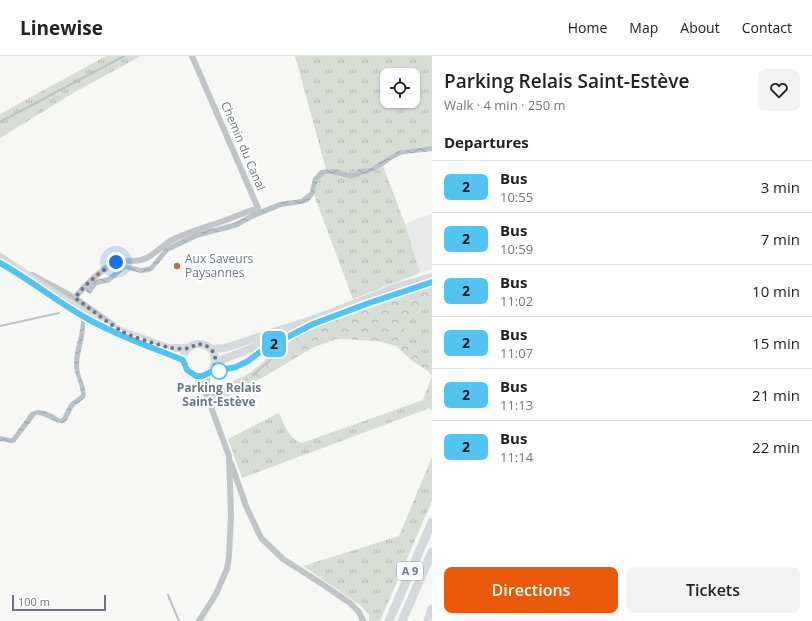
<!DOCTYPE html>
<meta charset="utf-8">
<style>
body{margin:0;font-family:"Open Sans",sans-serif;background:#f2f2f2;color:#222;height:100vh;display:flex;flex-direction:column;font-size:15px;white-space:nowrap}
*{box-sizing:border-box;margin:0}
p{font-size:13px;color:#767676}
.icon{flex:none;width:22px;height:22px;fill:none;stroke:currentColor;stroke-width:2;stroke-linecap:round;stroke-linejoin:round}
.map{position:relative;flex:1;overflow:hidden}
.panel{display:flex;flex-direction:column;background:#fff;width:380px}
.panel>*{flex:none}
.badge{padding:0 8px;border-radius:6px;font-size:14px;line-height:26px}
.buttons{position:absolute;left:380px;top:12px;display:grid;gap:8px}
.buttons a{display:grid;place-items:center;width:40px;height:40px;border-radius:8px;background:#fff;box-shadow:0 1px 3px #0004;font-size:20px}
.scale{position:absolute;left:12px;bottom:10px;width:94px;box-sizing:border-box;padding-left:4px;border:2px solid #6b7682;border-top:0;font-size:11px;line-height:14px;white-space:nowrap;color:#6b7682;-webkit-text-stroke:3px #fff;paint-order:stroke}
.you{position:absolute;width:20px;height:20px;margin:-10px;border:3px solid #fff;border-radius:50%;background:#1a73e8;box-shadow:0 0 0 6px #1a73e833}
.map>.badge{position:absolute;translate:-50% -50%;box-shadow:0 0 0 2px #fff}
h2{padding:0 12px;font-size:15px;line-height:36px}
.round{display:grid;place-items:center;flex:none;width:42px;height:42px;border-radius:8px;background:#f2f2f2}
.summary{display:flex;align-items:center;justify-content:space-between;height:68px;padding:0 12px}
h1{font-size:19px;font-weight:600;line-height:30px}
.primary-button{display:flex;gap:8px;margin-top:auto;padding:8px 12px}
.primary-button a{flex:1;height:46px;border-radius:8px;background:#ea580c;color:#fff;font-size:16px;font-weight:600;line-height:46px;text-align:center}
.primary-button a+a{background:#f2f2f2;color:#222}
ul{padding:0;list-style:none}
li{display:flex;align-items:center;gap:12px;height:52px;padding:0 12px;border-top:1px solid #e0e0e0}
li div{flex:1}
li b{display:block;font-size:15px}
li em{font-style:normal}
li .badge{min-width:44px;font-weight:700;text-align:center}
header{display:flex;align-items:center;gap:24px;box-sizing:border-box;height:56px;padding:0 20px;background:#fff;border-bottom:1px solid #e0e0e0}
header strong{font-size:19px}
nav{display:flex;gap:22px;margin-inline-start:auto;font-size:14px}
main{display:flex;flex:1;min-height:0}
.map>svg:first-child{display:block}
.built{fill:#e8e9e8}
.grass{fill:url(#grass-tufts);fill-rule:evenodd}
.forest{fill:url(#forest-crowns)}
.water{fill:url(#water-waves)}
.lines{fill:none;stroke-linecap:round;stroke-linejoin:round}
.stream{stroke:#bac2c7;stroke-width:2}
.minor{stroke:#c2c4c8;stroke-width:6}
.major{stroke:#d5d9dc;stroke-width:8}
.highway{stroke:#d5d9dc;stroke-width:9}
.line-casing{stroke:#fff;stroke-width:9}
.line{stroke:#53c4f1;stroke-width:6}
.walk{stroke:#6b7682;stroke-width:4;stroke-dasharray:0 7.2}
.poi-dot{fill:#cd6b40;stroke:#fff;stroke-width:1.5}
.stop-dot{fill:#fff;stroke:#53c4f1;stroke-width:2}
.labels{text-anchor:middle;stroke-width:4;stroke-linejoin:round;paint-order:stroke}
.shield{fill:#fff;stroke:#979fa8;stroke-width:1}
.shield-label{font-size:11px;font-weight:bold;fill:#6b7682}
.street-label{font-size:12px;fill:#6b7682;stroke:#fff}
.poi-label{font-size:12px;fill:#6b7682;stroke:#fff;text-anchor:start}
.stop-label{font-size:12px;font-weight:bold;fill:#6b7682;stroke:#fff}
</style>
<header>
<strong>Linewise</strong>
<nav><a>Home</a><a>Map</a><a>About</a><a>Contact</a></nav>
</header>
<main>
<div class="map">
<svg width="432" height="565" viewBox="0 0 432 565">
<defs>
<pattern id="grass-tufts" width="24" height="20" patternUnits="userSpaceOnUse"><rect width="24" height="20" fill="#d7dcd5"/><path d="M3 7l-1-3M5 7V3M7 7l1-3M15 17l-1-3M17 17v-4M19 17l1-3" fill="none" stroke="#b2b7b2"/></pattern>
<pattern id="forest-crowns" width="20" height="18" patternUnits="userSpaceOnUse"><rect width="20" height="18" fill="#d7dcd5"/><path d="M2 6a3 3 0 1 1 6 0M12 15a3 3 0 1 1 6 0" fill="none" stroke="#b2b7b2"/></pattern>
<pattern id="water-waves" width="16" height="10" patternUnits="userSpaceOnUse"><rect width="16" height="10" fill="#bac2c7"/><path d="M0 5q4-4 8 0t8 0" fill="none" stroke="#9ba2a7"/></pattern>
</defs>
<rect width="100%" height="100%" fill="#f7f8f5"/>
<!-- built -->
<path class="built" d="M432,157v56l-12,4 -15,-49z"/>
<!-- grass -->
<path class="grass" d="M106,0h35l-66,36 -75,46v-24z
M295,0h137v90l-34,5 -21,14 -11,4 -8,1 -3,2 -7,1 -11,-4h-11zM387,19h26v26h-26z
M383,110l22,58 15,49 -67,26 -39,-104 4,-15 6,-5 12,-1 4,3 8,1 25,-6z
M432,246v65c-33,-27 -41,-39 0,-65z
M428,315h4v40l-2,-3 -188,70 -14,-39 51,-26c5,11 10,26 23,30l121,-43 9,-24z
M432,401v44l-52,120h-11v-6l-8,-9 -58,-40 96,-30z"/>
<!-- forest -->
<path class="forest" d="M432,231v15c-41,26 -33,38 0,65v4h-4l-17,-11 -15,-14 -18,-5 -41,-2 -23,8 -52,31 -48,26 -5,-13 18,-7 23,-11 21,-18 36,-25z"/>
<!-- water -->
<path class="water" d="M432,90v5c-10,2 -21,1 -31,4 -9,3 -18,12 -27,16 -5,3 -12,3 -17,6 -12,5 -22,-6 -33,-2l-6,5 -4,15 -6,7 -6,2 -21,3 -29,12 -14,8 -41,11 -19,9 -10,5 -15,18 -4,2 -8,1 -16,-4 -15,13 -13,3 -7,9 -5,-3 10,-11 13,-3 15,-13 18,4 6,-1 3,-1 15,-18 11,-6 19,-9 41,-11 14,-8 29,-12 22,-3 9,-7 3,-14 8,-8 10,-1h6l11,4 7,-1 3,-3 12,-1 28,-17z
M81,264l4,2c1,15 -6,29 -6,45 0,10 9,20 6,31 -4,3 -9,6 -12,10 -3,4 -4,11 -8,14 -5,5 -20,-8 -29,-7l-21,27 -4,1 -11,-2v-5l10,2h2l19,-26c10,-5 21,1 29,7l2,-1 8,-15 11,-8c0,-11 -7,-20 -7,-31 0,-15 7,-29 7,-44z"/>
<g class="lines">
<!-- stream -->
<path class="stream" d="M0,66l124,-66
M0,270l59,-13
M253,319l23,-20
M214,339l18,-8 15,-8
M168,539l11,26"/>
<!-- minor -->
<path class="minor" d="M32,219l43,23 38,27
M75,242c6,-9 31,-33 41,-36 9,-3 19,1 28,-3 11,-4 19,-15 30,-20 16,-8 33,-12 49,-18 12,-4 23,-9 35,-13l-66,-152
M207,318v21
M196,320l11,20 22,60 2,59 -2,41 -2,13 -11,25 -17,27
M231,407l15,43 15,32 22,21 36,23 31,21 9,9 4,9"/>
<!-- major -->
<path class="major" d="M0,201l88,58 21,11 15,6 44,16h20
M389,240l25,-9
M137,286l46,18
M183 304a16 16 0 1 1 32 0a16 16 0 1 1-32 0Z
M211,293l14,-1 95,-31 80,-31 32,-9
M216,306l93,-36"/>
<!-- highway -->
<path class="highway" d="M389,565l43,-99
M402,565l30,-69
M428,565l4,-12"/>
</g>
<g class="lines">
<!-- line casing -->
<g class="line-casing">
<path id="line" d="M0,207c31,17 57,39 88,56 30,17 63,28 95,41l4,10 9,6h6l9,-4 25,-5 12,-6 16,-12 49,-25 56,-21 63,-21"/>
</g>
<!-- line -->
<use href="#line" class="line"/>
<!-- walk -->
<path class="walk" d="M116,206c-15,9 -31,22 -41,36 16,11 31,24 48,34 9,5 33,12 44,15 5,1 16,3 21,1 8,-2 11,-7 20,-1 8,5 9,14 5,22l6,2"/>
</g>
<!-- markers -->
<circle class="poi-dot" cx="177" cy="210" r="4"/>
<circle class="stop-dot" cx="219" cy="315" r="8"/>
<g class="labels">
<!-- shield labels -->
<rect class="shield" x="397" y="506" width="26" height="18" rx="3"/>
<g class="shield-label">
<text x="410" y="519">A 9</text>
</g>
<!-- street labels -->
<g class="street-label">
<text transform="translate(243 90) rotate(67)" y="4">Chemin du Canal</text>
</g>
<!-- poi labels -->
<g class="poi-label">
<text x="185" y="207">Aux Saveurs<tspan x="185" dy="14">Paysannes</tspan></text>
</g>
<!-- stop labels -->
<g class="stop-label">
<text x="219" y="336">Parking Relais<tspan x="219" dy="14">Saint-Estève</tspan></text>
</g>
</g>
</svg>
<div class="buttons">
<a><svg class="icon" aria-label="locate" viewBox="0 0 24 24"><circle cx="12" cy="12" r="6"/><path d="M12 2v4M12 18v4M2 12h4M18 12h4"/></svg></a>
</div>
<div class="scale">100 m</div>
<div class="you" style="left:116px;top:206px"></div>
<b class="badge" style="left:274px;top:288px;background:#53c4f1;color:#111">2</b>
</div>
<section class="panel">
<div class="summary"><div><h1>Parking Relais Saint-Estève</h1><p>Walk · 4 min · 250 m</p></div><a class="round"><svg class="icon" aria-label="heart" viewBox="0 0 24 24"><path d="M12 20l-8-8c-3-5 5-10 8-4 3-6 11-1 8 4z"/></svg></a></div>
<h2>Departures</h2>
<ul>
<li><span class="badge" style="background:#53c4f1;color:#111">2</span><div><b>Bus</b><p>10:55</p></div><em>3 min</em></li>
<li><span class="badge" style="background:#53c4f1;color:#111">2</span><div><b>Bus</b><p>10:59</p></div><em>7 min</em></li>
<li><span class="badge" style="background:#53c4f1;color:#111">2</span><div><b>Bus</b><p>11:02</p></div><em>10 min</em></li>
<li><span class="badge" style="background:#53c4f1;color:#111">2</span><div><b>Bus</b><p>11:07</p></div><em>15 min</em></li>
<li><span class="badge" style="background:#53c4f1;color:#111">2</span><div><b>Bus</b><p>11:13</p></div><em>21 min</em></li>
<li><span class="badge" style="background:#53c4f1;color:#111">2</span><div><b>Bus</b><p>11:14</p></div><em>22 min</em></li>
</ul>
<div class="primary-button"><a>Directions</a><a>Tickets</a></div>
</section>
</main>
